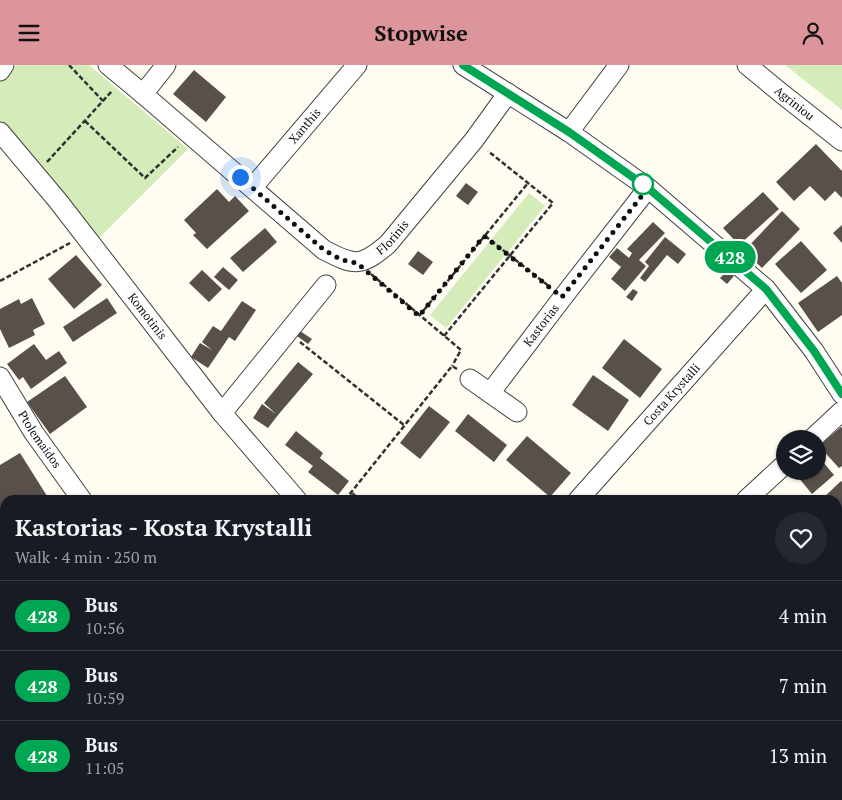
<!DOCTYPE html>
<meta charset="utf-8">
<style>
body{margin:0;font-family:"PT Serif",serif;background:#242831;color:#f1f3f6;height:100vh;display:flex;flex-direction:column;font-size:19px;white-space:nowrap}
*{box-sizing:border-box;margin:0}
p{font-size:16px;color:#9ea1a6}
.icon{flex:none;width:28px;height:28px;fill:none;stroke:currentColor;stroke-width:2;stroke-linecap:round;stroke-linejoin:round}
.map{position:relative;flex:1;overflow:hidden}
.sheet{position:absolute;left:0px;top:430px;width:842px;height:305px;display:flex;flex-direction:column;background:#171b24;border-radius:15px 15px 0 0;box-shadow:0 1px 4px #0004}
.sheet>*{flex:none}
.badge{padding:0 10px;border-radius:16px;font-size:18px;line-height:32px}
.fabs{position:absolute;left:776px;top:365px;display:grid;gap:10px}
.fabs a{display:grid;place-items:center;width:50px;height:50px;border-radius:50%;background:#171b24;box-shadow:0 1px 4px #0004;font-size:25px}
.you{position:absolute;width:25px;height:25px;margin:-12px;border:4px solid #fff;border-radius:50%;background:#1a73e8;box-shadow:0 0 0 8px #1a73e833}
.map>.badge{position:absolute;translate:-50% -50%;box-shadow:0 0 0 2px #fff}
.round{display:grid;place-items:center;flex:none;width:52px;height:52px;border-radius:26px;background:#242831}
.overview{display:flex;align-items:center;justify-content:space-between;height:85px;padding:0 15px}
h1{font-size:24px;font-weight:700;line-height:38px}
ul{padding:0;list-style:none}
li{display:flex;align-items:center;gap:15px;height:70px;padding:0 15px;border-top:1px solid #363941}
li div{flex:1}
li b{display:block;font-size:19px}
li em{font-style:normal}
li .badge{min-width:55px;font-weight:700;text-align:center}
header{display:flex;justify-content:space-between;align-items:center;height:65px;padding:0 15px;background:#dd959c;color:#111;font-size:22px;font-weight:700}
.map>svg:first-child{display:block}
.green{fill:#d4ebba}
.building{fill:#59504b}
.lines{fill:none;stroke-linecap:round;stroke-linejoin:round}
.minor-casing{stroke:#424242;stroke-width:21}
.path{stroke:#313131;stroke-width:2.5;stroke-dasharray:5 2.5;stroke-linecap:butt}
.minor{stroke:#fff;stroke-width:19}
.line-casing{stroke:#fff;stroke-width:11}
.line{stroke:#00a651;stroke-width:8}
.walk{stroke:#0f0f0f;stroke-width:5;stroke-dasharray:0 9}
.stop-dot{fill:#fff;stroke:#00a651;stroke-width:2.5}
.labels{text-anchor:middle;stroke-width:5;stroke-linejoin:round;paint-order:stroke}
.street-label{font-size:12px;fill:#0f0f0f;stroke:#fff}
</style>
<header><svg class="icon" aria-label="menu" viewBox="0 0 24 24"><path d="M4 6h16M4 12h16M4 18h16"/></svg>Stopwise<svg class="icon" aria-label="person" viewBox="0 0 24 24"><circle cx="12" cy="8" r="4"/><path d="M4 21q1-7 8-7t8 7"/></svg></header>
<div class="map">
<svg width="842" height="735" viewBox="0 0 842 735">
<rect width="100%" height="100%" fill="#fffcf2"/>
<!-- green -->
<path class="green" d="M16,0h73l99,84 -96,96 -92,-112v-52z
M785,0h57v45z
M529,128l16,13 -99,122 -16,-13z"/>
<!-- building -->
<path class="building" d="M194,5l32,27 -20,25 -33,-28z
M816,79l26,27v27l-7,-7 -10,10 -15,-15 -16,15 -18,-19z
M466,118l12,9 -10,13 -12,-9z
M217,124l12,13 6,-6 14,15 -42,38 -14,-14 3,-2 -12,-13z
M763,127l16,17 -40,36 -16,-17z
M782,146l18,18 -38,39 -18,-17z
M653,157l12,11 -26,27 7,6 -21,25 -14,-12 10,-12 -12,-10 8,-9 12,10 3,-5 -5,-4z
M842,160v18l-9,-10z
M265,163l12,14 -34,30 -13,-14z
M665,172l21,17 -8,10 -11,-9 -22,27 -5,-4 9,-12 -4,-4z
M801,176l26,29 -26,23 -26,-29z
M418,186l15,11 -10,13 -15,-11z
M76,190l26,30 -28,24 -26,-30z
M223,202l15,13 -9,10 -15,-13z
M202,205l20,19 -13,13 -20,-19z
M728,205l6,6 -7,8 -7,-6z
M837,211l5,7v32l-24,17 -20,-29z
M633,224l5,3 -6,9 -6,-4z
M32,233l13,26 -12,6 2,5 -26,13 -9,-19v-20l19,-10 2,5z
M107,233l10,15 -44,29 -10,-15z
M242,236l14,9 -21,31 -6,-4 -21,31 -17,-11 9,-14 12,7 -10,-8 11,-16 8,5z
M300,266l12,8 -4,5 -11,-8z
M624,274l38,30 -22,29 -38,-30z
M34,279l12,16 13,-9 8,12 -36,26 -8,-12 -4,3 -12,-16z
M298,297l15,12 -35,41 -10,13 -15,-10 9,-14 14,10 -12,-11z
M593,310l36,25 -21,31 -36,-26z
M65,311l22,31 -37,27 -23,-32z
M429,341l21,16 -30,37 -20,-16z
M468,349l39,31 -13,17 -39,-31z
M841,362l1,1v38l-3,2 -20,-22z
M296,366l27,22 -3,5 29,23 -11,14 -30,-23 5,-6 -28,-21z
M527,371l44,37 -21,24 -44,-37z
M20,388l27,43 -5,4h-37v21l-5,-8v-48z
M818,391l16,19 -22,19 -19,-23h25z
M841,416l1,1v32l-4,4v-18h-17z
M353,427l9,8h-15z
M0,479l5,8v47l-5,3z
M0,555l5,3v9l-1,2 -4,-2z
M3,643l2,4v15l-5,2v-20z
M5,713v17h5l-10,5v-19z
M46,730h3l2,5h-16z
M170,730h52l-4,5h-50l-1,-1z
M280,730h32l6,5h-28l-1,-1 -1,1h-8l-2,-2z
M481,730h15l7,5h-25z"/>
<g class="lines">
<!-- minor casing -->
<g class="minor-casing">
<g id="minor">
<path id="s1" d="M108,0l35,29 181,156c31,16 37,17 64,-6l86,-104 34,-47"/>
<path d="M463,0l106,67 79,56 118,101 48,62 28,43"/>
<path id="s2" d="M747,0l34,28 61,48"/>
<path d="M0,6l4,-6"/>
<path d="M143,29l23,-29"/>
<path id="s3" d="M0,67l58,69 164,212 75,87"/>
<path d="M569,67l50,-67"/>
<path id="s4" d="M253,122l104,-122"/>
<path id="s5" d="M0,312l34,56 48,67"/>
<path d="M470,314l47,33"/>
<path id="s6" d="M490,328l73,-96 85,-109"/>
<path d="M222,348l104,-128"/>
<path d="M812,374l30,-28"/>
<path id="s7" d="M578,435l188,-211"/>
<path d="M746,435l39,-36"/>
<path d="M838,496l4,-5"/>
<path d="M0,580l5,10"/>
<path d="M838,694l4,3"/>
<path d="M75,730l2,5"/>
<path d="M255,730l6,5"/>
<path d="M415,730l7,5"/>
<path d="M615,730l6,5"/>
<path d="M120,735l5,-5"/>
<path d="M662,735l4,-5"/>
</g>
</g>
<!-- path -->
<path class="path" d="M69,0l34,36
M85,56l60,57 33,-31
M47,97l65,-71
M485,171l65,51
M371,209l90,76 -9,16
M0,216l70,-38
M419,251l109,-133
M444,271l109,-133 -65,-52
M300,277l104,83
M345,435l107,-134 5,3
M341,735l4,-5"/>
<!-- minor -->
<use href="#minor" class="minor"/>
</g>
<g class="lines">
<!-- line casing -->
<g class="line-casing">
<path id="line" d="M463,0l106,67 79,56 118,101 48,62 28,43"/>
</g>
<!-- line -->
<use href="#line" class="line"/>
<!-- walk -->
<path class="walk" d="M240,112l84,73 18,10 15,3 62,53 65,-80 78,61 86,-109 -5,-4"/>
</g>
<!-- markers -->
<circle class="stop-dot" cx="643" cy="119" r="10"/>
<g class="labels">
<!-- street labels -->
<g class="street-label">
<text dy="4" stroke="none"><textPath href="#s2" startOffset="61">Agriniou</textPath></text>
<text dy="4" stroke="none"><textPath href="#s4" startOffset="80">Xanthis</textPath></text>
<text dy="4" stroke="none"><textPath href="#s1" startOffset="364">Florinis</textPath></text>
<text dy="4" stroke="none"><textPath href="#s3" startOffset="236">Komotinis</textPath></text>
<text dy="4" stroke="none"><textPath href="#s6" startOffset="85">Kastorias</textPath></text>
<text dy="4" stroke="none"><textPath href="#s7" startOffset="141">Costa Krystalli</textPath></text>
<text dy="4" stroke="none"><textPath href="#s5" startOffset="74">Ptolemaidos</textPath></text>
</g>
</g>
</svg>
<div class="fabs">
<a><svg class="icon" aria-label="layers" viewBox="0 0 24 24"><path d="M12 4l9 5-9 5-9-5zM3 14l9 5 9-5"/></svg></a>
</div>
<div class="you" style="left:240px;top:112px"></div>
<b class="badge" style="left:730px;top:192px;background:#00a651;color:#fff">428</b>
<section class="sheet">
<div class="overview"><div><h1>Kastorias - Kosta Krystalli</h1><p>Walk · 4 min · 250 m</p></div><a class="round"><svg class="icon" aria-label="heart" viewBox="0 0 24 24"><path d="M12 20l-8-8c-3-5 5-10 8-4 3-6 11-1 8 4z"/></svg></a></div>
<ul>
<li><span class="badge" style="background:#00a651;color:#fff">428</span><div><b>Bus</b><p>10:56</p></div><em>4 min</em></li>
<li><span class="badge" style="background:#00a651;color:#fff">428</span><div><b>Bus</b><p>10:59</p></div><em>7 min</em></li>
<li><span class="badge" style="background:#00a651;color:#fff">428</span><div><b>Bus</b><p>11:05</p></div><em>13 min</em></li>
</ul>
</section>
</div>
